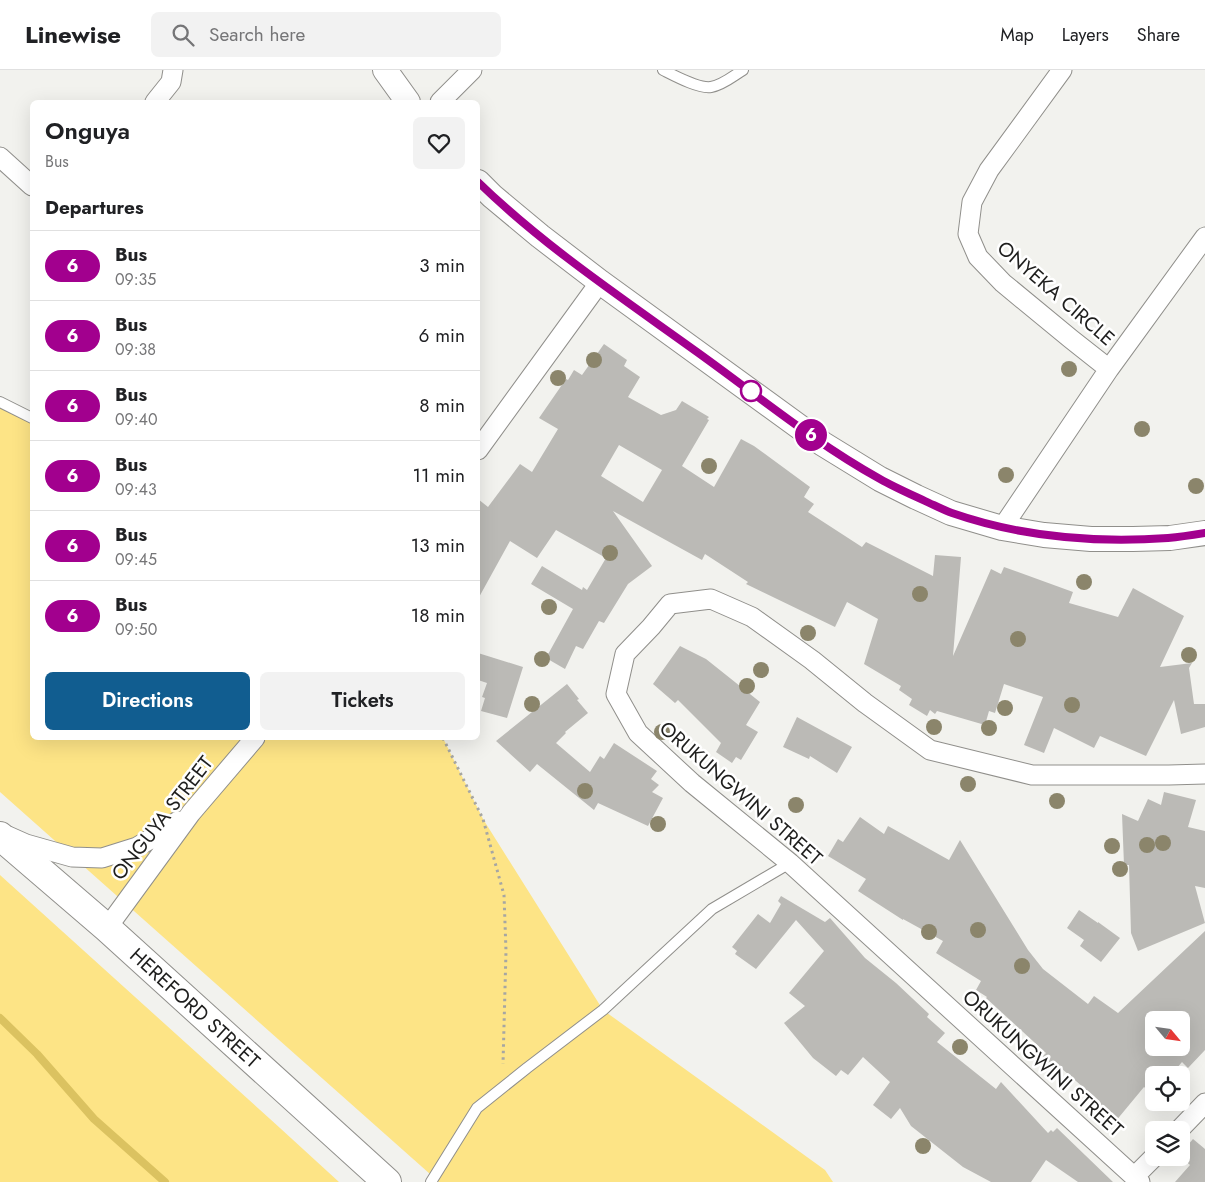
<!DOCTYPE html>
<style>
body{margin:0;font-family:Jost,sans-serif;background:#f2f2f2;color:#202124;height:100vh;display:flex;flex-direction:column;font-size:19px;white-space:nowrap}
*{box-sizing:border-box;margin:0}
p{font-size:16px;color:#757577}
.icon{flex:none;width:28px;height:28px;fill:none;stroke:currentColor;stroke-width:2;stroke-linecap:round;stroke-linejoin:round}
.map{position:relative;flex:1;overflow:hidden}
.drawer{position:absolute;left:30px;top:30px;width:450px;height:640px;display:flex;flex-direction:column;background:#fff;border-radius:8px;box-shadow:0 5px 20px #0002}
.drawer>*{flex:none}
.badge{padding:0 10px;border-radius:16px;font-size:18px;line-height:32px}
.needle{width:32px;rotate:119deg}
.fabs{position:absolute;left:1145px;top:941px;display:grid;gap:10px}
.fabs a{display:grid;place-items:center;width:45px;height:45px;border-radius:8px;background:#fff;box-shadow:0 5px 20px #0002;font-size:25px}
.map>.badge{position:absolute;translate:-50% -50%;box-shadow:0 0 0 2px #fff}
h2{padding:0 15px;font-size:19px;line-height:45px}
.round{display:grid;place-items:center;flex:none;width:52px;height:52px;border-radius:8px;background:#f2f2f2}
.head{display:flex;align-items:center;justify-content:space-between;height:85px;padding:0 15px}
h1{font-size:24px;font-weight:600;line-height:38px}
.cta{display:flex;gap:10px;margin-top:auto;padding:10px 15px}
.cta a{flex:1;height:58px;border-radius:8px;background:#115d90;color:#fff;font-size:20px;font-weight:600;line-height:58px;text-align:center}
.cta a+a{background:#f2f2f2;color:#202124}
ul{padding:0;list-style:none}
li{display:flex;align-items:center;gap:15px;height:70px;padding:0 15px;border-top:1px solid #e0e0e0}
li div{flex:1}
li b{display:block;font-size:19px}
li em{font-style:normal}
li .badge{min-width:55px;font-weight:700;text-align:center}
header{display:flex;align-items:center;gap:30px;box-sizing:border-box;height:70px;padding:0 25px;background:#fff;border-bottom:1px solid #e0e0e0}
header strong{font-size:24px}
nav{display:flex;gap:28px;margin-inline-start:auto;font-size:18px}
.search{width:350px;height:45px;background:#f2f2f2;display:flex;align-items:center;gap:12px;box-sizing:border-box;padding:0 18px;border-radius:8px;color:#757577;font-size:19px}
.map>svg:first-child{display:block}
.green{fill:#fde486}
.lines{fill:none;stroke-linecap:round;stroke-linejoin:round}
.stream{stroke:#dbc260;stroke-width:8}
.building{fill:#bbbab6;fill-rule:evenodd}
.service-casing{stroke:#908f8b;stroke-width:12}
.minor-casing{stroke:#908f8b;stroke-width:21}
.tertiary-casing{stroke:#908f8b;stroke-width:26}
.secondary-casing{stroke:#908f8b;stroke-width:30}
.path{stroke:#a6a6a3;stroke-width:3;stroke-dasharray:2.5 4;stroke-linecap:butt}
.service{stroke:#fff;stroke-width:10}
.minor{stroke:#fff;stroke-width:19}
.tertiary{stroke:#fff;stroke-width:24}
.secondary{stroke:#fff;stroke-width:28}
.tree{fill:#8b856b}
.line-casing{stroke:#fff;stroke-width:11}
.line{stroke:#a2008e;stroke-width:8}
.stop-dot{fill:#fff;stroke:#a2008e;stroke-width:2.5}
.labels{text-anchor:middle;stroke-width:5;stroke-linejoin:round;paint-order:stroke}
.street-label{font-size:20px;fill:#1e1e1d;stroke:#fff}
</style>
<header>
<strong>Linewise</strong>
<div class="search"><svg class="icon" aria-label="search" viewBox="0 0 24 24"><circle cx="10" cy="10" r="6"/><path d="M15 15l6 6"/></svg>Search here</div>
<nav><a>Map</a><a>Layers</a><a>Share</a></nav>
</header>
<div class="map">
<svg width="1205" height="1112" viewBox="0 0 1205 1112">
<rect width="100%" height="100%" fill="#f2f2ee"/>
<!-- green -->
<path class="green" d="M0,332l32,16v320h411l40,81 120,191 222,160 8,12h-394l-439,-390z
M0,805l280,253 59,54h-339z"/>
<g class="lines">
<!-- stream -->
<path class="stream" d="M0,948l37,36 57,65 71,63"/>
</g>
<!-- building -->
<path class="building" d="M604,274l23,16 -3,6 16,11 -12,20 33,18 15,-5 6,-9 27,16 -2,2 2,1 -27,46 32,21 27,-48 13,7 56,41 -6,10 10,7 -6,8 54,35 4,-5 67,34 2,-21 26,2 -8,99 38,-87 10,5 3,-7 69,25 -4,11 49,14 15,-29 51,28 -24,51 32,-4 -3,5 5,36h11v23l-24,7 -7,-34 -28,56 -46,-20 -6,12 -40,-20 -10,25 -20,-8 19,-48 -39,-13 -9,29 -6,-2 -4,14 -48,-14 -2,3 -5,-4 -3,6 -18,-11 3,-6 -13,-9 2,-4 -37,-22 14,-45 -31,-17 -12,25 -89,-43 2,-2 -43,-28 -3,6 -89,-49 39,55 -24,18 -24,39 -5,-2 -16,28 -7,-3 -11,23 -19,-11 27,-49 -42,-25 11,-18 40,24 1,-3 4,3 19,-32 -50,-28 -19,28 -27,-17 -32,58v-100l10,8 32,-43 12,8 26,-43 -19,-11 27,-39 2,1 6,-10 8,5zM619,375l43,25 -19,32 -42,-26z
M680,576l26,13 54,43 -14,23 12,7 -17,28 -5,-3 -4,6 -16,-11 5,-9 -43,-43 -3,3 -22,-19z
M478,583l45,14 -16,51 -26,-7 4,-13 -3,-1 5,-14 -9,-3z
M567,614l12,15 -2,1 11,13 -23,19 1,1 -10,10 34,29 10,-16 4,3 10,-16 43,28 -6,8 8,6 -7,7 11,6 -15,28 -50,-23 -4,7 -57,-46 -7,8 -34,-31z
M797,647l55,30 -15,26 -27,-17 -1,3 -26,-12z
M1164,722l32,8 -8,27 17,4v57l-10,-2 10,37 -67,28 -7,-18 -2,-68h-5l-2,-51 16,7 10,-22 13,6z
M860,747l24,17 4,-8 61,34 11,-20 68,110 15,19 45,35 6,-8 24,17 87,-82v119l-17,18 -6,-6 -11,13h-17v20l-10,-8 -29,35 -20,-17 4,-4 -38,-33 -4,4 -16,-14 5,-5 -60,-55 1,-1 -11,-7 5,-9 -45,-28 7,-12 -40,-22v1l-45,-29 8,-12 -38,-23 10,-17 5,3zM1154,950h27v28h-27z
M781,826l44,26 5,-4 35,40 31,25 33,31 -2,3 18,16 -8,9 59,47 5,-7 47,51 3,-3 2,2 4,-4 56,54h-35l-32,-22 -15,22h-40l-28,-15 -52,-41 -11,-18 -9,11 -18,-14 17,-23 -27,-25 -15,18 -7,-5 -5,6 -23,-18 -29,-35 21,-17 -16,-13 35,-42 -28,-31 -40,49 -21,-15 2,-3 -5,-4 26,-33 12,9 11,-19 -3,-3z
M1079,840l19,13v-1l22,16 -19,24 -21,-16 4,-6 -17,-12z
M1193,1069l12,10v33h-30l15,-17 -9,-8v-4z"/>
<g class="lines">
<!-- service casing -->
<g class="service-casing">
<path id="service" d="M663,0c12,6 36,19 48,17 12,-2 22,-11 32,-17
M0,332l32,16
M431,1112l46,-74 50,-40 76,-58 109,-101 78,-46"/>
</g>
<!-- minor casing -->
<g class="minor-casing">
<path id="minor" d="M1062,0l-73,100 -17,32 -4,32 10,23 25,26 68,56 38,30
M155,32l16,-20 2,-12
M440,32l32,-32
M0,87l32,29
M478,380l122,-168
M1002,458l107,-159 96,-132
M8,766l18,8 46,13 30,1 35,-11 22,-13 19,-13
M107,858l84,-115 64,-75
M1179,1060l26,-27
M1134,1107l20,-20
M1140,1112l-350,-319 -98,-80 -54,-50 -22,-39 9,-40 26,-27 19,-23 41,-5 41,18 60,43 53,43 65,47 102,25h137l36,-1"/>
</g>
<!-- tertiary casing -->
<g class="tertiary-casing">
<path id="tertiary" d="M385,0l23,32
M478,112l14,14 48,40 60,46 223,162 57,35 36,18 35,16 51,15 42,7 47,4h42l37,-1 35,-5"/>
</g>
<!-- secondary casing -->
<g class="secondary-casing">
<g id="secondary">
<path id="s1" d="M0,766l107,92 280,254"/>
</g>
</g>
<!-- path -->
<path class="path" d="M443,668l40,81 21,76 2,56 -3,113"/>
<!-- service -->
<use href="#service" class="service"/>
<!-- minor -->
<use href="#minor" class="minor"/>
<!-- tertiary -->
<use href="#tertiary" class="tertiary"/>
<!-- secondary -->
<use href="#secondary" class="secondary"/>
</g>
<!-- trees -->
<g class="tree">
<circle cx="594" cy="290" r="8"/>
<circle cx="1069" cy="299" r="8"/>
<circle cx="558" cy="308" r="8"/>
<circle cx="1142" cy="359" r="8"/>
<circle cx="709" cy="396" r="8"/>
<circle cx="1006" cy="405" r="8"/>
<circle cx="1196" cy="416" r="8"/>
<circle cx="610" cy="483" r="8"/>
<circle cx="1084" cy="512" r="8"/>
<circle cx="920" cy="524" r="8"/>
<circle cx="549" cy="537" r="8"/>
<circle cx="808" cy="563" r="8"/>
<circle cx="1018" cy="569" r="8"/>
<circle cx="1189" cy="585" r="8"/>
<circle cx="542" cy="589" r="8"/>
<circle cx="761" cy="600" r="8"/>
<circle cx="747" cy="616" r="8"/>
<circle cx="532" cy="634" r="8"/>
<circle cx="1072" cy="635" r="8"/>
<circle cx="1005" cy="638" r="8"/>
<circle cx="934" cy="657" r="8"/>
<circle cx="989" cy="658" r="8"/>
<circle cx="662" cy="662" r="8"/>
<circle cx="968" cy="714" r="8"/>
<circle cx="585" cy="721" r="8"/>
<circle cx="1057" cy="731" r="8"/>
<circle cx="796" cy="735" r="8"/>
<circle cx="658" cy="754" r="8"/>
<circle cx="1163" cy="773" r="8"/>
<circle cx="1147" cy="775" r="8"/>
<circle cx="1112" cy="776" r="8"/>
<circle cx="1120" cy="799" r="8"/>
<circle cx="978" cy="860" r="8"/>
<circle cx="929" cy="862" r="8"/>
<circle cx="1022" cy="896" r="8"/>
<circle cx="960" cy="977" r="8"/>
<circle cx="923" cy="1076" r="8"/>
</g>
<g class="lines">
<!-- line casing -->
<g class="line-casing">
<path id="line" d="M478,112c66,64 144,116 219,170 60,43 118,91 183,127 14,8 30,15 45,22 9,4 18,9 27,12 69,24 143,30 216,25 12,-1 25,-3 37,-5"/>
</g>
<!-- line -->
<use href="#line" class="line"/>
</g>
<!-- markers -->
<circle class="stop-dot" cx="751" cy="321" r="10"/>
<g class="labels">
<!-- street labels -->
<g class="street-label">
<text transform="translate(1056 223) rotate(41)" y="7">ONYEKA CIRCLE</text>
<text transform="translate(741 723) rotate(41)" y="7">ORUKUNGWINI STREET</text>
<text transform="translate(162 748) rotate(-52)" y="7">ONGUYA STREET</text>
<text dy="7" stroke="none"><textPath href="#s1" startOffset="260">HEREFORD STREET</textPath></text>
<text transform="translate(1043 993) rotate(42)" y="7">ORUKUNGWINI STREET</text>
</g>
</g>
</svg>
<div class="fabs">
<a><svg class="needle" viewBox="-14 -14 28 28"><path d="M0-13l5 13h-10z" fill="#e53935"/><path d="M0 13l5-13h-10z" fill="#757577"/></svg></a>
<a><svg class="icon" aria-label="locate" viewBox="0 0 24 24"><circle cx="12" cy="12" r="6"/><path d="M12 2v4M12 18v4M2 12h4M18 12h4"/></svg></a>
<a><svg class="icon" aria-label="layers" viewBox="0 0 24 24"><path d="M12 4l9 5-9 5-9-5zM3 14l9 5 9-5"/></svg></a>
</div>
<b class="badge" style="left:811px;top:365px;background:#a2008e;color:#fff">6</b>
<section class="drawer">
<div class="head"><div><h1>Onguya</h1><p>Bus</p></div><a class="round"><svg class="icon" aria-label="heart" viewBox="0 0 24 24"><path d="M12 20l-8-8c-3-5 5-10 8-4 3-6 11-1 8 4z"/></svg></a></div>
<h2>Departures</h2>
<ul>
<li><span class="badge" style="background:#a2008e;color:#fff">6</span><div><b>Bus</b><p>09:35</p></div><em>3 min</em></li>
<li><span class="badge" style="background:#a2008e;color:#fff">6</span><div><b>Bus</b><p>09:38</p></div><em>6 min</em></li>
<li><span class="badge" style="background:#a2008e;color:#fff">6</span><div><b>Bus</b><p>09:40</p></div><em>8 min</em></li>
<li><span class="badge" style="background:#a2008e;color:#fff">6</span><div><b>Bus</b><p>09:43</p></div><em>11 min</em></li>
<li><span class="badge" style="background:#a2008e;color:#fff">6</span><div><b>Bus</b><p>09:45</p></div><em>13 min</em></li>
<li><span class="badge" style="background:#a2008e;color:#fff">6</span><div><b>Bus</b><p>09:50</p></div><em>18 min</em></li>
</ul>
<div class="cta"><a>Directions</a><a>Tickets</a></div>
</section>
</div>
